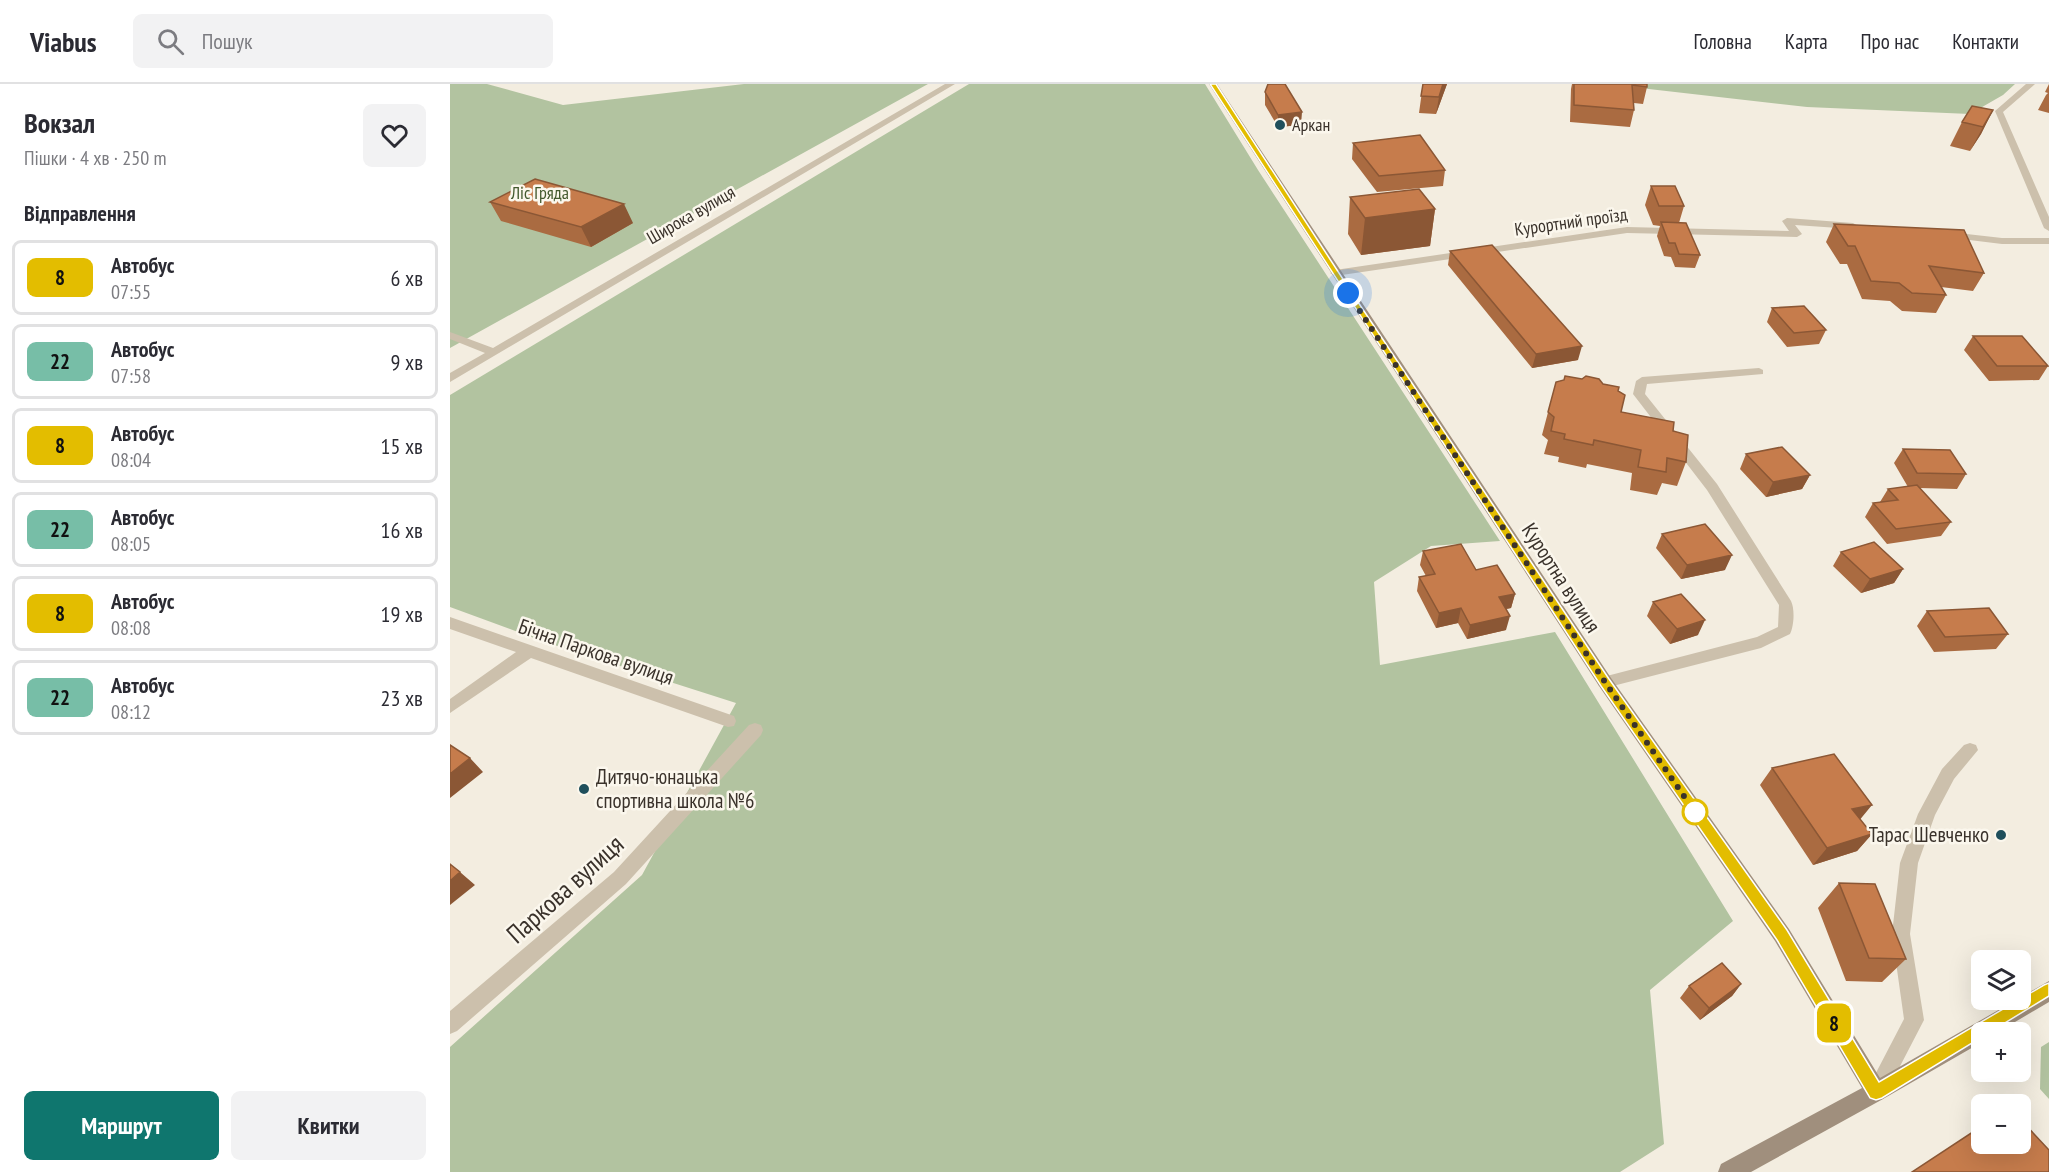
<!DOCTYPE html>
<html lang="uk">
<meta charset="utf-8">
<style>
body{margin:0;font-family:"PT Sans Narrow",sans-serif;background:#f2f2f3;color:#2b2b33;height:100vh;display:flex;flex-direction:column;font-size:22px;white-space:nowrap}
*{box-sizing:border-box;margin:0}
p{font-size:20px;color:#7c7c81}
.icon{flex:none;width:33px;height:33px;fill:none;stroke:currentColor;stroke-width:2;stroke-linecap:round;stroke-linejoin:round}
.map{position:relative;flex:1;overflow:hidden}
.drawer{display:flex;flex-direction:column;background:#fff;width:450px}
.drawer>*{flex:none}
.badge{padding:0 12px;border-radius:9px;font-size:21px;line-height:39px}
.tools{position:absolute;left:1521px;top:866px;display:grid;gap:12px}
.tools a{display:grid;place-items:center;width:60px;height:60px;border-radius:9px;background:#fff;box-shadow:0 6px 24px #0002;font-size:30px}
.you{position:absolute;width:30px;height:30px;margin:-15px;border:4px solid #fff;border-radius:50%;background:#1a73e8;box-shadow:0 0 0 9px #1a73e833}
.map>.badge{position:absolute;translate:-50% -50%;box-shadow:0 0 0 3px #fff}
h2{padding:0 24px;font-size:22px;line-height:54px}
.round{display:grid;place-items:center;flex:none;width:63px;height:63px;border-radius:9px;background:#f2f2f3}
.head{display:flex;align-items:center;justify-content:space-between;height:102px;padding:0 24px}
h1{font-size:28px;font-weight:700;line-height:45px}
.cta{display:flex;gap:12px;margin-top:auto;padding:12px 24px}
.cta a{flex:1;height:69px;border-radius:9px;background:#0f766e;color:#fff;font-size:24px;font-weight:700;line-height:69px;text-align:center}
.cta a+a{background:#f2f2f3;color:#2b2b33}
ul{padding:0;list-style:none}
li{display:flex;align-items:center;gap:18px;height:75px;margin:0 12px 9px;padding:0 12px;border:3px solid #e1e1e2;border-radius:9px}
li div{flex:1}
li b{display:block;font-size:22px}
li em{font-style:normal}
li .badge{min-width:66px;font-weight:700;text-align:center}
header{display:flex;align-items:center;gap:36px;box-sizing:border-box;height:84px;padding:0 30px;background:#fff;border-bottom:2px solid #e1e1e2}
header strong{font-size:28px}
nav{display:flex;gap:33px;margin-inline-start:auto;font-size:21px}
.search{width:420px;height:54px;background:#f2f2f3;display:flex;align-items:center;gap:15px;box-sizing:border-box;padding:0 21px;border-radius:9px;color:#7c7c81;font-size:22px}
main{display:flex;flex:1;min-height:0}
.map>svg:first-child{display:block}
.green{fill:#b2c3a0}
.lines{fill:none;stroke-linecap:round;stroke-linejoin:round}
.street{fill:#ccc0ac;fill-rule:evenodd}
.secondary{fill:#a08f7d;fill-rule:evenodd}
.wall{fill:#aa6b41}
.shaded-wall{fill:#8b5735}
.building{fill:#c67c4c;stroke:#8b5735;stroke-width:1.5}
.line{fill:#e3bd00;stroke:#fff;stroke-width:1.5}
.walk{stroke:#3a322b;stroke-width:6;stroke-dasharray:0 10.8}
.poi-dot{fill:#1f4f5c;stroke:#fbf7ed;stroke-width:2}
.stop-dot{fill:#fff;stroke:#e3bd00;stroke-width:3}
.labels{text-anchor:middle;stroke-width:5;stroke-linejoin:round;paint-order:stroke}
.far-poi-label{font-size:18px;fill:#3a322b;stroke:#fbf7ed;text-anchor:start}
.far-park-label{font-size:18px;fill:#43592e;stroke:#fbf7ed}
.far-street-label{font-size:18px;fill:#3a322b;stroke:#fbf7ed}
.street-label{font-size:21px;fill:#3a322b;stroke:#fbf7ed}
.poi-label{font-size:21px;fill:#3a322b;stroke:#fbf7ed;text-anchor:start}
.near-street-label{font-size:26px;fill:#3a322b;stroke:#fbf7ed}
</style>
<header>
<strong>Viabus</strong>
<div class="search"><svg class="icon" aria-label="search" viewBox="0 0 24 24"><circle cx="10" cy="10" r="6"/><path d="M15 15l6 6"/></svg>Пошук</div>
<nav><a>Головна</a><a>Карта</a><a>Про нас</a><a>Контакти</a></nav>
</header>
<main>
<section class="drawer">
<div class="head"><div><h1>Вокзал</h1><p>Пішки · 4 хв · 250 m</p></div><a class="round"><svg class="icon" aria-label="heart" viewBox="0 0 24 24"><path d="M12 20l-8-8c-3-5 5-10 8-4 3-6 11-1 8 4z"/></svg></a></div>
<h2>Відправлення</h2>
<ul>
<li><span class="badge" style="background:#e3bd00;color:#111">8</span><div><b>Автобус</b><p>07:55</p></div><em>6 хв</em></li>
<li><span class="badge" style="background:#77bea7;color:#111">22</span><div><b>Автобус</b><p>07:58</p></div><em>9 хв</em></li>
<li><span class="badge" style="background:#e3bd00;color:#111">8</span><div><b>Автобус</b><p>08:04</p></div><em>15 хв</em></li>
<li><span class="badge" style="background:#77bea7;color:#111">22</span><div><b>Автобус</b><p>08:05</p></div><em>16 хв</em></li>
<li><span class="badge" style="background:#e3bd00;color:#111">8</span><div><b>Автобус</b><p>08:08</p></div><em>19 хв</em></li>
<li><span class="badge" style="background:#77bea7;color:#111">22</span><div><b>Автобус</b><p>08:12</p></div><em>23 хв</em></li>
</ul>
<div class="cta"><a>Маршрут</a><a>Квитки</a></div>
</section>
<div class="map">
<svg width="1599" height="1088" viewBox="0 0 1599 1088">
<rect width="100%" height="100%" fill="#f3ede0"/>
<!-- green -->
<path class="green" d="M0,0h37l76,21 181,-21h184l-478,264z
M519,0h236l53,86 242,371 -69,5 -57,36 6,83 175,-33 178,289 -83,69 14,154 -44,28h-1170v-125l192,-172 94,-172 -191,-61 -95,-35v-212z
M1155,0h410l-12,11 -33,19 -163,-7z
M1599,958v57l-9,-10 1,-42z"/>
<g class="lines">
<!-- street -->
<path class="street" d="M495,0h10l-505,298v-9l35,-20 -35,-14v-7l43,16z
M1576,0h9l-32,28 46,105v14l-5,-3 -49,-117z
M1337,134l66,5 5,3 -5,3 -58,-4 7,9 -5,3 -170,-4 -292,43 -5,-3 5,-3 292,-43 162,4 -7,-10z
M1499,148l53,6h47v6h-47l-57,-7v-4z
M1309,284l4,2v4l-116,10 -2,10 72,90 74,117c4,8 3,25 -1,33l-29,14 -156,40 -6,-2 -2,-4 2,-4 158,-41 21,-10 1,-22 -72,-115 -74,-96 3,-13 6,-4z
M0,533l284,99 2,5 -2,5 -6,1 -197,-69 -81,55v-14l66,-47 -66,-23z
M305,639l6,2 2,5 -2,5 -135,149 -169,147 -7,3v-23l164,-139 135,-147z
M1520,659l6,2 2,5 -24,29 -19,36 -17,48 -8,71 14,86 -41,79 -7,3 -7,-3 -3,-7 38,-73 -12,-85 8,-71 18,-49 24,-45 22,-24z"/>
<!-- secondary -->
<path class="secondary" d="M759,0h8l394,594 178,251 91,149 169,-97v21l-51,30h-16v10l-99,57 -132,73h-33l3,-8 141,-76 -87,-147 -176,-255z"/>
</g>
<!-- wall -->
<path class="wall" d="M973,0h24l-11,30 -17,-1z
M1122,0h75v3l-4,17 -9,-1v7l-4,17 -60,-5 1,-33z
M1599,0v29l-11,-3 8,-15 2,-2 -3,-1z
M815,8l36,33 -23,2 -13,-22z
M1543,26l-12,24 -11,17 -20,-5 12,-24z
M903,59l92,27 -2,16 -66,6 -25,-33z
M1201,102l33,20 -5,17 21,32 -5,13 -20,-1 -4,-10 -7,-1 -7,-20 3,-10 -7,-1 -8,-20z
M900,113l85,12 -5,37 -69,9 -13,-21z
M40,118l143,21 -42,24 -90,-26z
M1384,140l150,49 -11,18 -32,-4 5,8 -10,18 -34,-2 -12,-10 -28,-2 -15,-35h-7l-14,-22z
M1000,167l128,109 -46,8 -84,-103z
M1322,224l54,22 -7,14 -32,3 -20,-25z
M1523,252l75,30 -9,14 -50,1 -25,-31z
M1106,298l47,2 15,7 3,21 52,19 13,31 -9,24 -15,-3 -5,12 -27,-5 2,-17 -45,-9 -1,4 -28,-6 1,-5 -15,-3 4,-14 -6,-5z
M1453,365l63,25 -9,15 -38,-1 32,34 -10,14 -54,8 -22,-27 8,-14 7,-1 8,-13 20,-2 -14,-24z
M1296,370l64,21 -8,14 -36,8 -26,-28z
M1212,450l63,36 -44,9 -25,-31z
M973,467l53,19 39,24 -4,14 -5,1v21l-39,9 -9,-16 -22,5 -19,-37 2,-14 7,-1 -6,-11z
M1391,468l62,17 -9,14 -33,10 -28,-27z
M1203,518l45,33 -28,9 -23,-28z
M1477,527l81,23 -12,15 -62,3 -17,-26z
M1322,684l88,51 12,15 -15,17 -44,14 -53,-80z
M1389,799l67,76 -24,23 -36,-1 -28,-73z
M1291,900l-9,12 -32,24 -20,-22 9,-12z"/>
<!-- shaded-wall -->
<path class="shaded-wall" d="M993,0h4l-11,30 3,-17z
M1543,26l-12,24 -11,17 13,-24z
M852,28l-1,13 -23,2v-12z
M174,120l9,19 -42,24 -10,-20z
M985,125l-5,37 -69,9 4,-37z
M1132,262l-4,14 -46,8 4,-14z
M1360,391l-8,14 -36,8 7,-15z
M1282,471l-7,15 -44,9 6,-14z
M1453,485l-9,14 -33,10 9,-14z
M1065,510l-4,14 -16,3 4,-14z
M1011,524l-3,15 -22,5 3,-15z
M1060,532l-4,14 -39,9 3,-14z
M1255,536l-7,15 -28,9 7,-15z
M20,674l13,14 -33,26v-24z
M1422,721l-14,17 -6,-13z
M1422,750l-15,17 -44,14 14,-17z
M10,788l15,13 -25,20v-24z
M1291,900l-9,12 -32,24 9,-12z"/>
<!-- building -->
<path class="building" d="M818,0h17l17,28 -24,3 -13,-23z
M973,0h20l-4,13 -18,-1z
M1124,0h73v3l-15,-2 2,25 -60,-5z
M1522,22l21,4 -10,17 -21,-5z
M970,51l25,35 -66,6 -26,-33z
M85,95l89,25 -43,23 -91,-25z
M1201,102h24l9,20h-25z
M969,105l16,20 -70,9 -15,-21z
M1211,138l25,1 14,32 -21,-1 -4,-11h-6z
M1384,140l130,6 20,43 -55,-7 17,29 -34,-2 -13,-10 -28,-2 -16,-35h-7z
M1042,161l90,101 -46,8 -86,-103z
M1354,222l22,24 -32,3 -22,-25z
M1523,252h49l26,30h-51z
M1115,292l17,3 4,-3 13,3 4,5 16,3 -1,4 7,4 -4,17 53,10 -1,9 15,4 -2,27 -19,-4 -1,14 -28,-5 3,-17 -47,-10 -1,5 -29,-6 1,-5 -14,-3 3,-14 -6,-5 8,-30 8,-2z
M1332,363l28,28 -37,7 -27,-28z
M1453,365l47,1 16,24 -49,-1z
M1467,401l34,37 -55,7 -23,-26 25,-3 -10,-11z
M1255,440l27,31 -45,10 -25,-31z
M1424,458l29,27 -33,10 -29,-27z
M1011,460l15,26 21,-5 18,29 -16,3 11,19 -40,9 -9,-17 -22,5 -20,-36 16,-3 -12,-23z
M1231,510l24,26 -28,9 -24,-27z
M1539,524l19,26 -63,3 -18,-26z
M0,661l20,13 -20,16z
M1384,670l38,51 -20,4 20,25 -45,14 -55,-80z
M0,780l10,8 -10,9z
M1389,799l36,1 31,75 -37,-1z
M1272,879l19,21 -32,24 -20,-22z
M1570,1035l29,31v22h-137l70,-46v17h38z"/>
<!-- line -->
<path class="line" d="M760,0h6l136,209 257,386 178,251 92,152 165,-97 5,-2v13l-167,102 -6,2 -6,-2 -93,-158 -176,-254z"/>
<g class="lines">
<!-- walk -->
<path class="walk" d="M898,209l257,389 90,130"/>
</g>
<!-- markers -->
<g class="poi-dot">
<circle cx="830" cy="41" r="6"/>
<circle cx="134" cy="705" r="6"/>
<circle cx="1551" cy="751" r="6"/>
</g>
<circle class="stop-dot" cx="1245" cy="728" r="12"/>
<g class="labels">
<!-- far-poi labels -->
<g class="far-poi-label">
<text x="842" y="47">Аркан</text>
</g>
<!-- far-park labels -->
<g class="far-park-label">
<text x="90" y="115">Ліс Гряда</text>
</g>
<!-- far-street labels -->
<g class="far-street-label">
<text transform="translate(241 131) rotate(-30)" y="6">Широка вулиця</text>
<text transform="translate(1121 138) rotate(-8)" y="6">Курортний проїзд</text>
</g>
<!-- street labels -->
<g class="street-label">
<text transform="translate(1111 494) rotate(57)" y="7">Курортна вулиця</text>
<text transform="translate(146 568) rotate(19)" y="7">Бічна Паркова вулиця</text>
</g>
<!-- poi labels -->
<g class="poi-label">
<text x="146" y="700">Дитячо-юнацька<tspan x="146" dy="24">спортивна школа №6</tspan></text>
<text x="1539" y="758" text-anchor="end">Тарас Шевченко</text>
</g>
<!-- near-street labels -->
<g class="near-street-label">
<text transform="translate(115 805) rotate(-42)" y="9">Паркова вулиця</text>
</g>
</g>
</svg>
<div class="tools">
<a><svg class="icon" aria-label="layers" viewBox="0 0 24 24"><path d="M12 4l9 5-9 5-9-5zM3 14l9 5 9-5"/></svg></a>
<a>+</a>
<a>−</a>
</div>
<div class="you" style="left:898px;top:209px"></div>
<b class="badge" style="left:1384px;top:939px;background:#e3bd00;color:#111">8</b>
</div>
</main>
